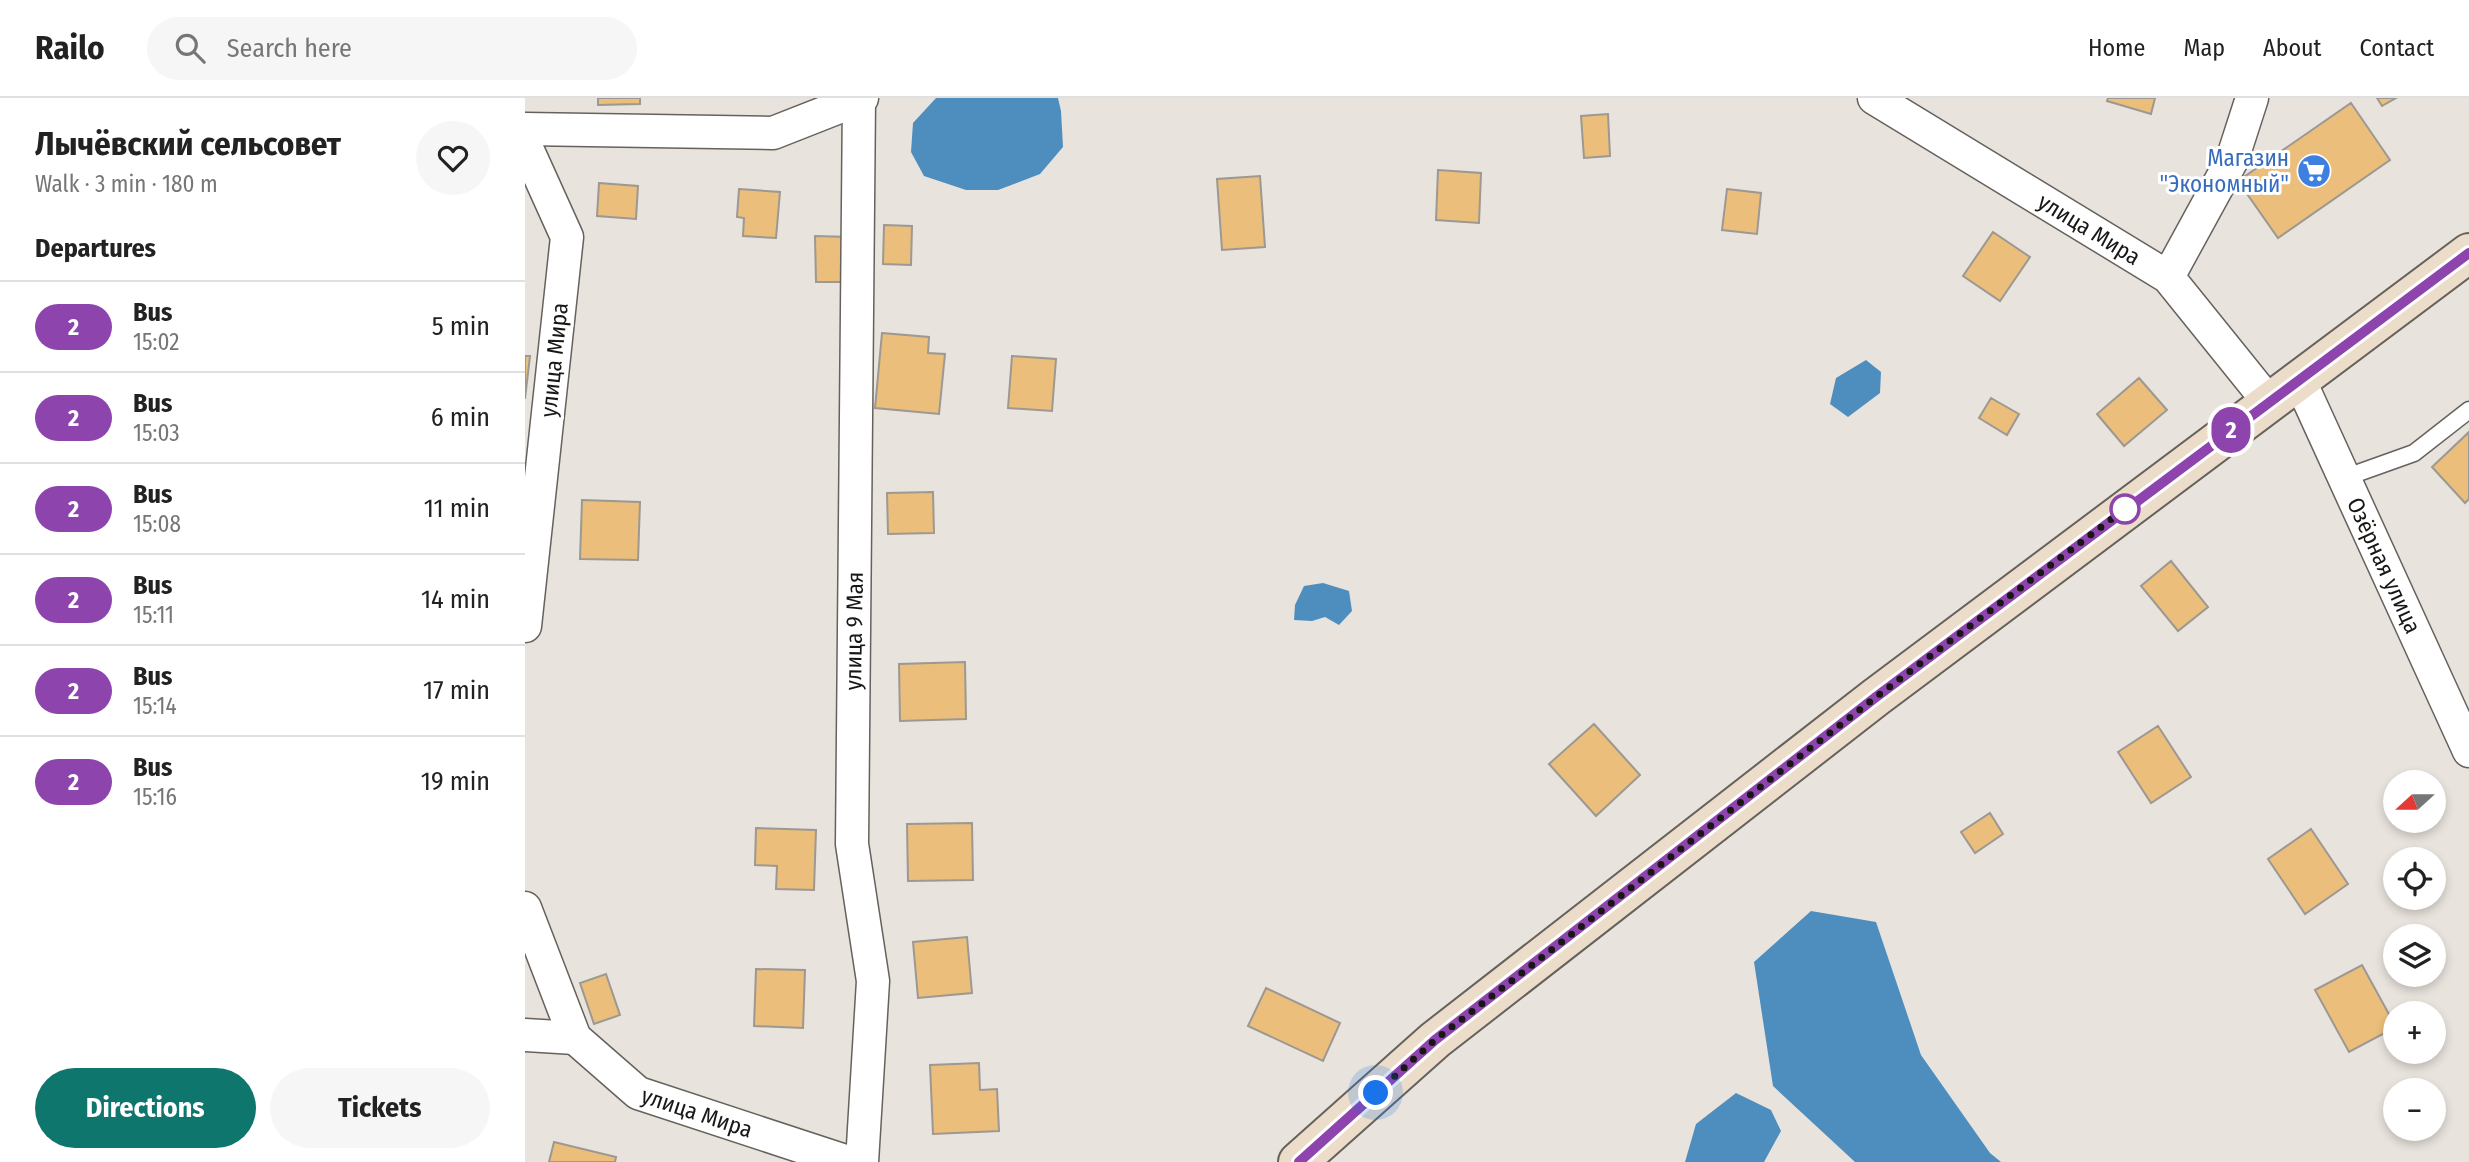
<!DOCTYPE html>
<meta charset="utf-8">
<style>
body{margin:0;font-family:"Fira Sans Condensed",sans-serif;background:#f6f6f6;color:#222;height:100vh;display:flex;flex-direction:column;font-size:26px;white-space:nowrap}
*{box-sizing:border-box;margin:0}
p{font-size:23px;color:#767676}
.icon{flex:none;width:38px;height:38px;fill:none;stroke:currentColor;stroke-width:2;stroke-linecap:round;stroke-linejoin:round}
.map{position:relative;flex:1;overflow:hidden}
.drawer{display:flex;flex-direction:column;background:#fff;width:525px}
.drawer>*{flex:none}
.badge{padding:0 14px;border-radius:23px;font-size:24px;line-height:46px}
.needle{width:46px;rotate:249deg}
.fabs{position:absolute;left:1858px;top:672px;display:grid;gap:14px}
.fabs a{display:grid;place-items:center;width:63px;height:63px;border-radius:50%;background:#fff;box-shadow:0 4px 10px #0003;font-size:35px}
.you{position:absolute;width:35px;height:35px;margin:-18px;border:5px solid #fff;border-radius:50%;background:#1a73e8;box-shadow:0 0 0 10px #1a73e833}
.map>.badge{position:absolute;translate:-50% -50%;box-shadow:0 0 0 4px #fff}
h2{padding:0 35px;font-size:26px;line-height:63px}
.round{display:grid;place-items:center;flex:none;width:74px;height:74px;border-radius:37px;background:#f6f6f6}
.overview{display:flex;align-items:center;justify-content:space-between;height:119px;padding:0 35px}
h1{font-size:33px;font-weight:700;line-height:52px}
.action{display:flex;gap:14px;margin-top:auto;padding:14px 35px}
.action a{flex:1;height:80px;border-radius:42px;background:#0f766e;color:#fff;font-size:28px;font-weight:700;line-height:80px;text-align:center}
.action a+a{background:#f6f6f6;color:#222}
ul{padding:0;list-style:none}
li{display:flex;align-items:center;gap:21px;height:91px;padding:0 35px;border-top:2px solid #e0e0e0}
li div{flex:1}
li b{display:block;font-size:26px}
li em{font-style:normal}
li .badge{min-width:77px;font-weight:700;text-align:center}
header{display:flex;align-items:center;gap:42px;box-sizing:border-box;height:98px;padding:0 35px;background:#fff;border-bottom:2px solid #e0e0e0}
header strong{font-size:33px}
nav{display:flex;gap:38px;margin-inline-start:auto;font-size:24px}
.search{width:490px;height:63px;background:#f6f6f6;display:flex;align-items:center;gap:18px;box-sizing:border-box;padding:0 24px;border-radius:38px;color:#767676;font-size:26px}
main{display:flex;flex:1;min-height:0}
.map>svg:first-child{display:block}
.water{fill:#4e8ebe}
.building{fill:#ebbe7b;stroke:#9c9892;stroke-width:2}
.lines{fill:none;stroke-linecap:round;stroke-linejoin:round}
.lane-casing{stroke:#66615c;stroke-width:19}
.street-casing{stroke:#66615c;stroke-width:35}
.secondary-casing{stroke:#66615c;stroke-width:42}
.lane{stroke:#fff;stroke-width:16}
.street{stroke:#fff;stroke-width:32}
.secondary{stroke:#ecddca;stroke-width:38}
.line-casing{stroke:#fff;stroke-width:16}
.line{stroke:#8e44ad;stroke-width:10}
.walk{stroke:#191715;stroke-width:7;stroke-dasharray:0 12.6}
.stop-dot{fill:#fff;stroke:#8e44ad;stroke-width:3.5}
.labels{text-anchor:middle;stroke-width:6;stroke-linejoin:round;paint-order:stroke}
.shop-label{font-size:23px;fill:#366cbe;stroke:#fff;text-anchor:end}
.street-label{font-size:23px;fill:#191715;stroke:#fff}
</style>
<header>
<strong>Railo</strong>
<div class="search"><svg class="icon" aria-label="search" viewBox="0 0 24 24"><circle cx="10" cy="10" r="6"/><path d="M15 15l6 6"/></svg>Search here</div>
<nav><a>Home</a><a>Map</a><a>About</a><a>Contact</a></nav>
</header>
<main>
<section class="drawer">
<div class="overview"><div><h1>Лычёвский сельсовет</h1><p>Walk · 3 min · 180 m</p></div><a class="round"><svg class="icon" aria-label="heart" viewBox="0 0 24 24"><path d="M12 20l-8-8c-3-5 5-10 8-4 3-6 11-1 8 4z"/></svg></a></div>
<h2>Departures</h2>
<ul>
<li><span class="badge" style="background:#8e44ad;color:#fff">2</span><div><b>Bus</b><p>15:02</p></div><em>5 min</em></li>
<li><span class="badge" style="background:#8e44ad;color:#fff">2</span><div><b>Bus</b><p>15:03</p></div><em>6 min</em></li>
<li><span class="badge" style="background:#8e44ad;color:#fff">2</span><div><b>Bus</b><p>15:08</p></div><em>11 min</em></li>
<li><span class="badge" style="background:#8e44ad;color:#fff">2</span><div><b>Bus</b><p>15:11</p></div><em>14 min</em></li>
<li><span class="badge" style="background:#8e44ad;color:#fff">2</span><div><b>Bus</b><p>15:14</p></div><em>17 min</em></li>
<li><span class="badge" style="background:#8e44ad;color:#fff">2</span><div><b>Bus</b><p>15:16</p></div><em>19 min</em></li>
</ul>
<div class="action"><a>Directions</a><a>Tickets</a></div>
</section>
<div class="map">
<svg width="1944" height="1064" viewBox="0 0 1944 1064">
<rect width="100%" height="100%" fill="#e9e3dd"/>
<!-- water -->
<path class="water" d="M411,0h122l3,13 2,36 -23,27 -42,16h-32l-42,-14 -13,-24 2,-29z
M1341,262l15,12 -1,21 -32,24 -18,-13 6,-26z
M798,485l26,8 3,20 -13,14 -14,-8 -13,4 -18,-1 1,-15 9,-19z
M1286,813l65,11 45,133 69,98 11,9h-146l-82,-76 -19,-124z
M1211,995l35,17 10,21 -17,31h-79l11,-38z"/>
<!-- building -->
<path class="building" d="M73,0h42v6l-42,1z
M1583,0h47l-4,16 -44,-13z
M1852,0h19l-14,8z
M1826,5l39,57 -112,78 -40,-57z
M1083,16l2,42 -26,2 -3,-42z
M913,72l43,3 -2,50 -43,-3z
M735,78l5,71 -43,3 -5,-71z
M74,85l39,3 -2,33 -39,-3z
M214,91l41,3 -4,46 -33,-2 1,-18 -7,-1z
M1202,91l34,4 -4,41 -35,-4z
M359,127l28,1 -1,39 -28,-1z
M1468,134l37,25 -30,44 -37,-25z
M290,138l35,1v45h-34z
M357,235l47,4 -1,16 17,1 -6,60 -64,-6z
M0,258h5l-5,43z
M487,258l44,3 -4,52 -44,-3z
M1614,280l28,32 -43,36 -27,-32z
M1466,300l28,16 -12,21 -28,-17z
M1944,334v67l-4,4 -33,-36z
M408,394l1,41 -46,1 -1,-41z
M57,402l58,2 -2,58 -58,-1z
M1646,463l37,46 -30,24 -37,-45z
M440,564l1,57 -66,2 -1,-57z
M1069,626l46,51 -44,41 -47,-52z
M1633,628l33,51 -40,26 -33,-51z
M1465,715l13,21 -28,19 -14,-21z
M447,725l1,57 -65,1 -1,-57z
M231,730l60,2 -2,60 -38,-1 1,-23 -22,-1z
M1786,731l37,55 -43,30 -37,-55z
M442,839l5,56 -54,5 -5,-56z
M1837,867l34,62 -47,25 -34,-62z
M231,871l49,1 -2,58 -49,-2z
M81,876l14,41 -26,9 -14,-41z
M741,890l74,35 -17,38 -75,-35z
M454,965l1,27 17,-1 2,42 -66,3 -3,-69z
M29,1044l62,15 -1,5h-66z"/>
<g class="lines">
<!-- lane casing -->
<g class="lane-casing">
<path id="lane" d="M1819,380l70,-25 55,-43"/>
</g>
<!-- street casing -->
<g class="street-casing">
<g id="street">
<path d="M334,0l-7,746 21,137 -11,181"/>
<path id="s1" d="M1349,0l294,179 100,124"/>
<path d="M0,31l248,4 89,-35"/>
<path d="M0,46l42,93 -42,389"/>
<path d="M1643,179l64,-117 20,-62"/>
<path id="s2" d="M1774,281l170,372"/>
<path id="s3" d="M0,810l50,130 63,55 210,69"/>
<path d="M0,937l50,3"/>
</g>
</g>
<!-- secondary casing -->
<g class="secondary-casing">
<path id="secondary" d="M773,1064l137,-122 441,-343 593,-444"/>
</g>
<!-- lane -->
<use href="#lane" class="lane"/>
<!-- street -->
<use href="#street" class="street"/>
<!-- secondary -->
<use href="#secondary" class="secondary"/>
</g>
<g class="lines">
<!-- line casing -->
<g class="line-casing">
<path id="line" d="M774,1064l136,-122 441,-343 593,-444"/>
</g>
<!-- line -->
<use href="#line" class="line"/>
<!-- walk -->
<path class="walk" d="M851,995l59,-53 88,-68 353,-275 249,-188"/>
</g>
<!-- icons -->
<defs>
<g id="supermarket-disc" transform="scale(1.75)"><circle r="9.5" fill="#3f7fe0" stroke="#fff"/><path d="M-6-5.5h2.5l.6 2H6L4.5 2H-2.5L-4.4-4H-6ZM-1.5 3.2a1.3 1.3 0 1 0 .1 0ZM3 3.2a1.3 1.3 0 1 0 .1 0Z" fill="#fff"/></g>
</defs>
<g fill-rule="evenodd">
<use href="#supermarket-disc" x="1789" y="73"/>
</g>
<!-- markers -->
<circle class="stop-dot" cx="1600" cy="411" r="14"/>
<g class="labels">
<!-- shop labels -->
<g class="shop-label">
<text x="1764" y="68">Магазин<tspan x="1764" dy="26">"Экономный"</tspan></text>
</g>
<!-- street labels -->
<g class="street-label">
<text dy="8" stroke="none"><textPath href="#s1" startOffset="252">улица Мира</textPath></text>
<text transform="translate(29 262) rotate(-84)" y="8">улица Мира</text>
<text dy="8" stroke="none"><textPath href="#s2" startOffset="205">Озёрная улица</textPath></text>
<text transform="translate(329 533) rotate(-89)" y="8">улица 9 Мая</text>
<text dy="8" stroke="none"><textPath href="#s3" startOffset="285">улица Мира</textPath></text>
</g>
</g>
</svg>
<div class="fabs">
<a><svg class="needle" viewBox="-14 -14 28 28"><path d="M0-13l5 13h-10z" fill="#e53935"/><path d="M0 13l5-13h-10z" fill="#767676"/></svg></a>
<a><svg class="icon" aria-label="locate" viewBox="0 0 24 24"><circle cx="12" cy="12" r="6"/><path d="M12 2v4M12 18v4M2 12h4M18 12h4"/></svg></a>
<a><svg class="icon" aria-label="layers" viewBox="0 0 24 24"><path d="M12 4l9 5-9 5-9-5zM3 14l9 5 9-5"/></svg></a>
<a>+</a>
<a>−</a>
</div>
<div class="you" style="left:851px;top:995px"></div>
<b class="badge" style="left:1706px;top:332px;background:#8e44ad;color:#fff">2</b>
</div>
</main>
